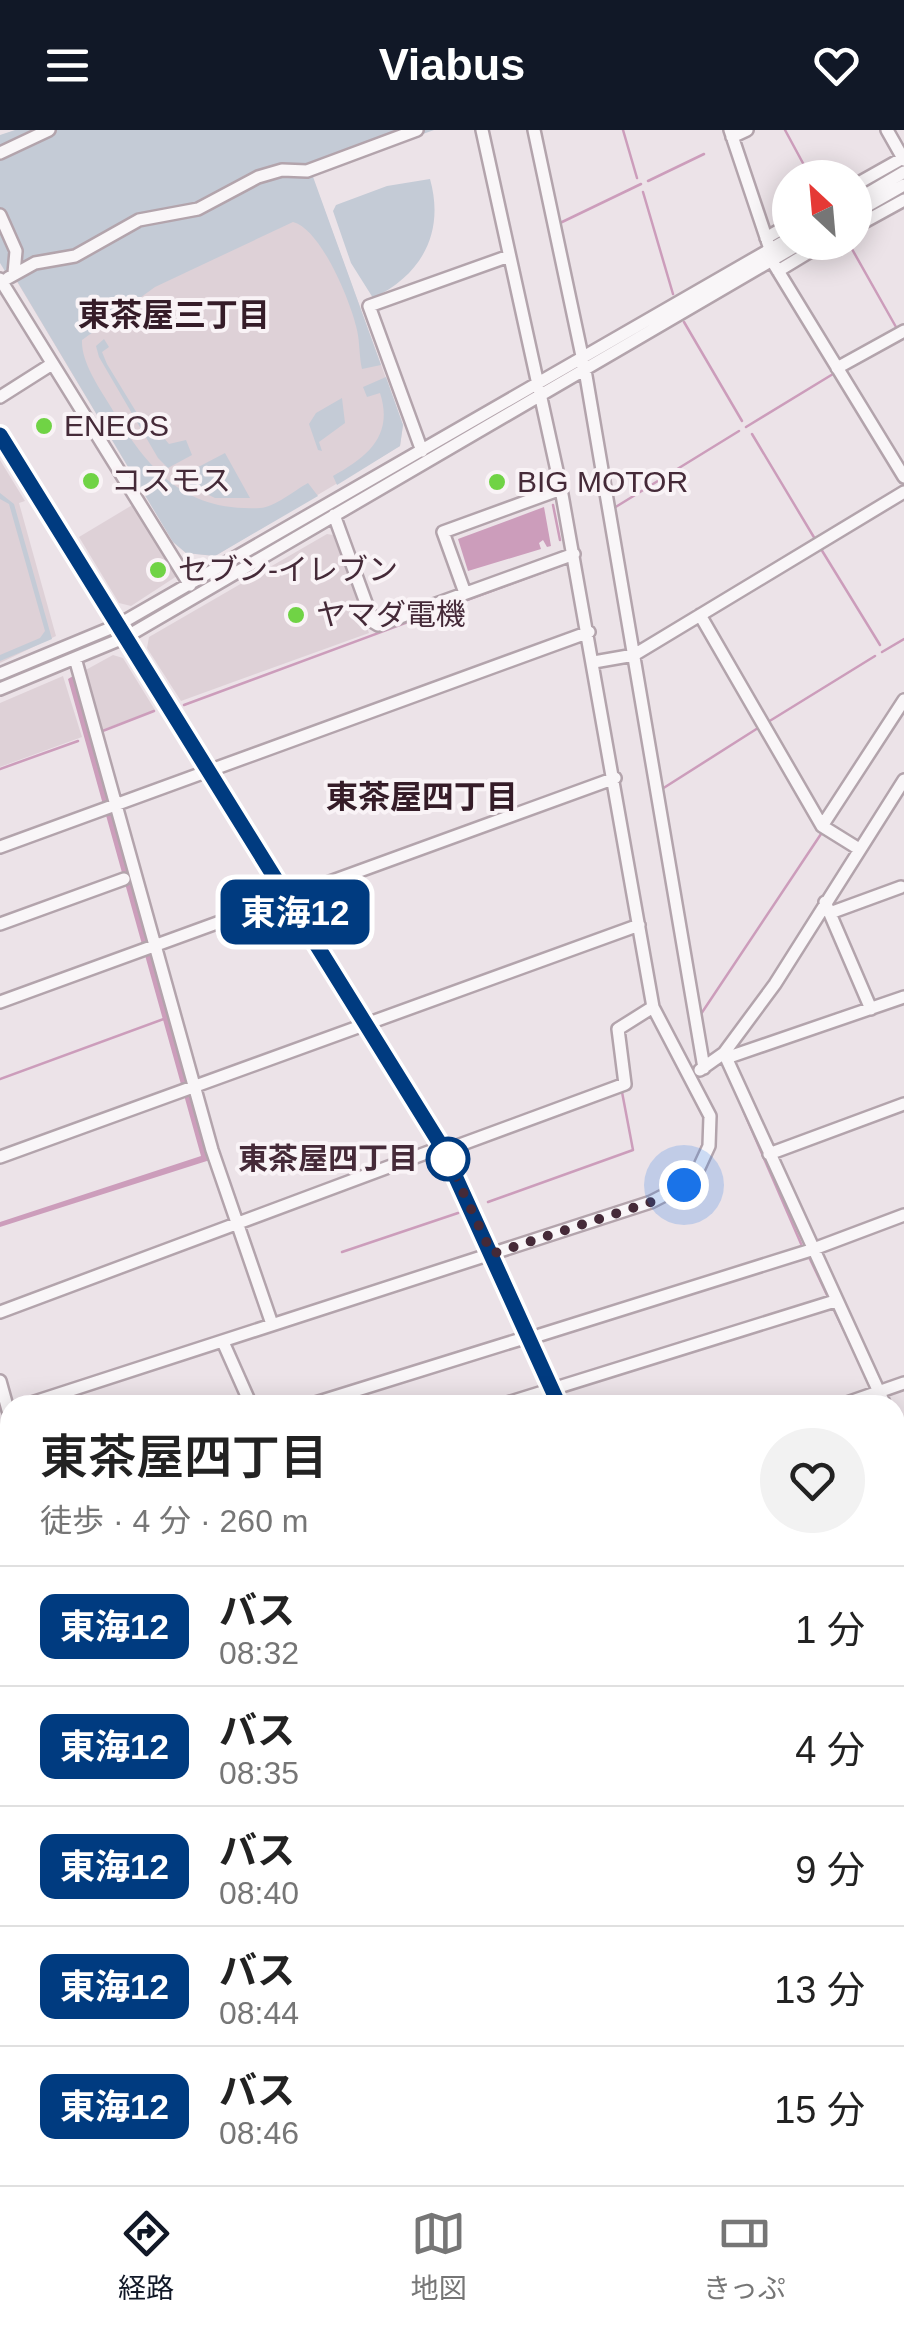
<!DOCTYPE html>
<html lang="ja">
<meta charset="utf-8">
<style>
body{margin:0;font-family:Helvetica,"Noto Sans JP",sans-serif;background:#f2f2f2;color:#222;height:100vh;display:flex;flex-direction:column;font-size:38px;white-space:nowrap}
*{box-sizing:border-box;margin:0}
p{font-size:32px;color:#767676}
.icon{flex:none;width:55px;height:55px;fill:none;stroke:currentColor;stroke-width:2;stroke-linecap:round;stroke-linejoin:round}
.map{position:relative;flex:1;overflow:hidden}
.sheet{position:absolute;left:0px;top:1265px;width:905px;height:790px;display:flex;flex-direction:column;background:#fff;border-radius:30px 30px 0 0;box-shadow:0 5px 25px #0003}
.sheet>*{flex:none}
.badge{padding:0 20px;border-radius:15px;font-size:35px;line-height:65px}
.needle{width:65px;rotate:334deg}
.controls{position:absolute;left:772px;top:30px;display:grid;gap:20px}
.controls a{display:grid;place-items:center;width:100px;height:100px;border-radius:50%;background:#fff;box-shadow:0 5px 25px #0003;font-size:50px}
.you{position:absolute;width:50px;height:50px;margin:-25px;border:8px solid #fff;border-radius:50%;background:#1a73e8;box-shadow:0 0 0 15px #1a73e833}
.map>.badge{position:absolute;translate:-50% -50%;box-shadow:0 0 0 5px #fff}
.round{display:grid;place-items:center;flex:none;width:105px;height:105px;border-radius:52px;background:#f2f2f2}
.head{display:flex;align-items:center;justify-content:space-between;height:170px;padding:0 40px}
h1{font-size:48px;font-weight:600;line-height:75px}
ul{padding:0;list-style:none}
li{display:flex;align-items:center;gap:30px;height:120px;padding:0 40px;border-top:2px solid #e0e0e0}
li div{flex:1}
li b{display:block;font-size:38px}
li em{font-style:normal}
li .badge{min-width:110px;font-weight:700;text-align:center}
header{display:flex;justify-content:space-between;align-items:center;height:130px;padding:0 40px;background:#111827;color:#fff;font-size:45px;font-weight:600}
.dock{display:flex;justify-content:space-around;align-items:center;height:140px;border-top:2px solid #e0e0e0;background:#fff;font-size:28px;color:#767676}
.dock a{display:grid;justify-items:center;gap:5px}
.dock .selected{color:#111827}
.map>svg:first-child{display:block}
.built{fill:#ded1d7}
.green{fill:#c4cbd6}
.water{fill:#cc9dbb}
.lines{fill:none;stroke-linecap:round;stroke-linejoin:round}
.stream{stroke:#cc9dbb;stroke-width:2.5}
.minor-casing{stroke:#b3a4ac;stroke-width:16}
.minor{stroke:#f9f6f8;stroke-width:11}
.line-casing{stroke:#fff;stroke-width:22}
.line{stroke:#003b80;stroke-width:15}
.walk{stroke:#452a38;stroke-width:10;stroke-dasharray:0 18}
.poi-dot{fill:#70d345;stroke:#f9f3f6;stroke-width:4}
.stop-dot{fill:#fff;stroke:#003b80;stroke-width:5}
.labels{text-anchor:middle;stroke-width:8;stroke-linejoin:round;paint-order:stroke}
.poi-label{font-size:30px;fill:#452a38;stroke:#f9f3f6;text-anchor:start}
.stop-label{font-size:30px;font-weight:bold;fill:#452a38;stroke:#f9f3f6;text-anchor:end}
.neighbourhood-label{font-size:32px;font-weight:bold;fill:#351c28;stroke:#f9f3f6}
</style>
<header><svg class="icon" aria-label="menu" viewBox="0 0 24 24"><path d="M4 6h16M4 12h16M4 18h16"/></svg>Viabus<svg class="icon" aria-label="heart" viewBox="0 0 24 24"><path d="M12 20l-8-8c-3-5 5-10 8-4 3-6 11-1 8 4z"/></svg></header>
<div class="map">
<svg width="904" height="2055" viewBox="0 0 904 2055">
<rect width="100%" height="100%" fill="#ece3e8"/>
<!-- built -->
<path class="built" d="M311,43l92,252 -3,21 -185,110 -29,-3 -13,-11 -157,-262z
M0,330l25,41 -6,2 37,133 -56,27z
M134,374l43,72 -46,30 -12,-3 -40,-66z
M327,404l6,1 36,98 -188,68 -34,-53 2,-11z
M113,525l10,3 32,52 -56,21 -17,-59z
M63,546l19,61 -82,30v-64z"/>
<!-- green -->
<path class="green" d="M15,0h419l-122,44 69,191 -19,4c-3,-12 -2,-26 -5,-39 -6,-28 -36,-101 -64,-108l-138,65 -73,53c-1,21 16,46 27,64 37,63 73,108 151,104 15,-1 35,-18 48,-25l10,13 -103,60 -29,-3 -13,-11 -156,-261h-6l-11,-18v-128z
M430,49c15,53 -8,96 -57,119l-22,-35 -18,-52 3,-6 51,-19z
M104,209l5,8 -7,5 5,12 42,69 8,-3 12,14 17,-4 6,15 -24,13 -10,-10 -59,-101 -3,-11z
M386,247l17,48 -3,21 -63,39 -4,-9c34,-19 61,-40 47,-83l-13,4 -4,-10z
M342,268l3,25 -26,19 3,9 -4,-1 -9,-26 7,-11z
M225,323l25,45h-35l-33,-16 3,-8z
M0,363l14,11 38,135 -52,22v-6l40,-17 5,-7 -36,-127 -9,-5z"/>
<!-- water -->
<path class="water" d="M544,377l7,39 -4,1 -4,-7 -4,3 2,6 -73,22 -10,-32z
M73,546l137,484 -210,67v-5l201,-66 -133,-477z"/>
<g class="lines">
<!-- stream -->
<path class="stream" d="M623,0l14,48
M785,0l26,48
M648,51l56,-27
M643,62l30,102
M560,93l81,-39
M848,112l48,85
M684,192l58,99
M746,297l87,-53
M752,304l63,105
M553,375l7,35
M614,378l125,-77
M821,419l59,96
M882,522l22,-13
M184,575l378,-140
M768,592l107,-66
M100,602l54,-21
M0,639l78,-28
M662,659l96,-61
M701,884l120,-180
M0,949l169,-62
M743,980l59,136
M488,1072l145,-52 -11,-58
M342,1122l116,-39
M809,1127l18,38
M833,1178l19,39
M900,1320l4,10
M895,1422l9,-2
M0,1708l10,-3
M895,1754l9,-3
M895,1960l9,-3
M0,2042l10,-3"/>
<!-- minor casing -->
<g class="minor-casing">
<path id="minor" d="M534,0l51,240 119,698
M730,0l40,119
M887,0l17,30
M732,7l15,-7
M0,23l49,-23
M855,55l48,-27
M855,71l49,-29
M855,83l49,-28
M0,85l16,36 -2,22
M855,97l49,-27
M766,108l24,-14
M772,131l132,216
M778,141l33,-20
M8,148l27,-15 40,-7 64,-36 59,-11 60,-32 24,-7 25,1 110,-41
M0,149l190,306
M837,238l67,-37
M0,267l52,-33
M0,305l442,712 117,258
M422,321l-53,-145 140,-50
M334,385l39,107 5,3 196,-71
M465,463l-22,-61 118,-43
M700,485l122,211 37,23
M75,528l137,492 60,174
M594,532l40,-7 270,-163
M0,544l118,-49 672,-387
M0,559l126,-52 677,-395
M822,696l82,-126
M0,717l589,-215
M825,772l46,107
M830,783l71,-26
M0,794l124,-45
M0,872l615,-224
M724,923l161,352
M724,923l8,3 172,-59
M700,940l24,-17 51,-69 129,-204
M769,1024l135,-50
M0,1027l639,-232
M0,1182l442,-165 15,-1 168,-62 -7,-55 35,-22
M540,1205l271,-85 93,-35
M223,1212l28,63
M0,1251l8,29
M25,1275l626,-203 33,-17 13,-13 12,-26 1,-30 -57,-109 -92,-518 -79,-359
M309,1275l209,-65
M501,1275l334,-104
M841,1275l63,-22
M895,1298l9,20
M0,1370l10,-3
M0,1439l10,22
M0,1549l10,-4
M895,1585l9,-3
M0,1735l10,2
M0,1745l10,2
M0,1872l10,-4
M895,1934l9,2
M895,1945l9,2
M895,2000l9,17
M895,2029l9,18
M267,2045l4,10
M591,2045l4,10
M515,2055l38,-10
M683,2055l34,-10"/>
</g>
<!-- minor -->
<use href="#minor" class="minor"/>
</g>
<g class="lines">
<!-- line casing -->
<g class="line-casing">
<path id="line" d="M0,305l442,712 117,258"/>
</g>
<!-- line -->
<use href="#line" class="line"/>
<!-- walk -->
<path class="walk" d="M448,1029l2,-13 -8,1 50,107 159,-52 33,-17"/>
</g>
<!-- markers -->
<g class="poi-dot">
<circle cx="44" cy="296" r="10"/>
<circle cx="91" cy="351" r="10"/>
<circle cx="497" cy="352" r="10"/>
<circle cx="158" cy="440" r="10"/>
<circle cx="296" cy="485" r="10"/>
</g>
<circle class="stop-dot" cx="448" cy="1029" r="20"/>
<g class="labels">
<!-- poi labels -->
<g class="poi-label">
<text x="64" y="306">ENEOS</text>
<text x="111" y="361">コスモス</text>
<text x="517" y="362">BIG MOTOR</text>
<text x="178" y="450">セブン-イレブン</text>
<text x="316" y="495">ヤマダ電機</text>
</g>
<!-- stop labels -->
<g class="stop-label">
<text x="418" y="1039">東茶屋四丁目</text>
</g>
<!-- neighbourhood labels -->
<g class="neighbourhood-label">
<text x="174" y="196">東茶屋三丁目</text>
<text x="422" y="678">東茶屋四丁目</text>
</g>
</g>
</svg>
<div class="controls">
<a><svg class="needle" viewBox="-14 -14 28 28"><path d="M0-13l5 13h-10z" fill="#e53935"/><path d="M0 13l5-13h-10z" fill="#767676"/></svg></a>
</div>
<div class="you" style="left:684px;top:1055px"></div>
<b class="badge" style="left:295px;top:782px;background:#003b80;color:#fff">東海12</b>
<section class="sheet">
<div class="head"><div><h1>東茶屋四丁目</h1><p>徒歩 · 4 分 · 260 m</p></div><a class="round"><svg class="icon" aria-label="heart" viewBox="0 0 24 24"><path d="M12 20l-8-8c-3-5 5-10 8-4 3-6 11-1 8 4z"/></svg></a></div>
<ul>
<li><span class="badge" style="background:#003b80;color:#fff">東海12</span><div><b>バス</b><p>08:32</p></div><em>1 分</em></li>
<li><span class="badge" style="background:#003b80;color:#fff">東海12</span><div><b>バス</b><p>08:35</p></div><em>4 分</em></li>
<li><span class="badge" style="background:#003b80;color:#fff">東海12</span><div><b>バス</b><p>08:40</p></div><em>9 分</em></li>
<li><span class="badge" style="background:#003b80;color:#fff">東海12</span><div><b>バス</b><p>08:44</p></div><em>13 分</em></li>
<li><span class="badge" style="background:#003b80;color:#fff">東海12</span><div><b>バス</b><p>08:46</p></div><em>15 分</em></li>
</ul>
</section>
</div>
<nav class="dock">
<a class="selected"><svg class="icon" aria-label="directions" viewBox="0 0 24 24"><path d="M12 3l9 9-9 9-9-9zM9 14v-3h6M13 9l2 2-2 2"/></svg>経路</a>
<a><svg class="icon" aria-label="map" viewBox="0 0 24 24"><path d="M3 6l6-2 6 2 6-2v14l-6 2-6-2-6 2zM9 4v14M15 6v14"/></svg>地図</a>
<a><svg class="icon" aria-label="tickets" viewBox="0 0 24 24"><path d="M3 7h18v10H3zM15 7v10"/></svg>きっぷ</a>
</nav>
